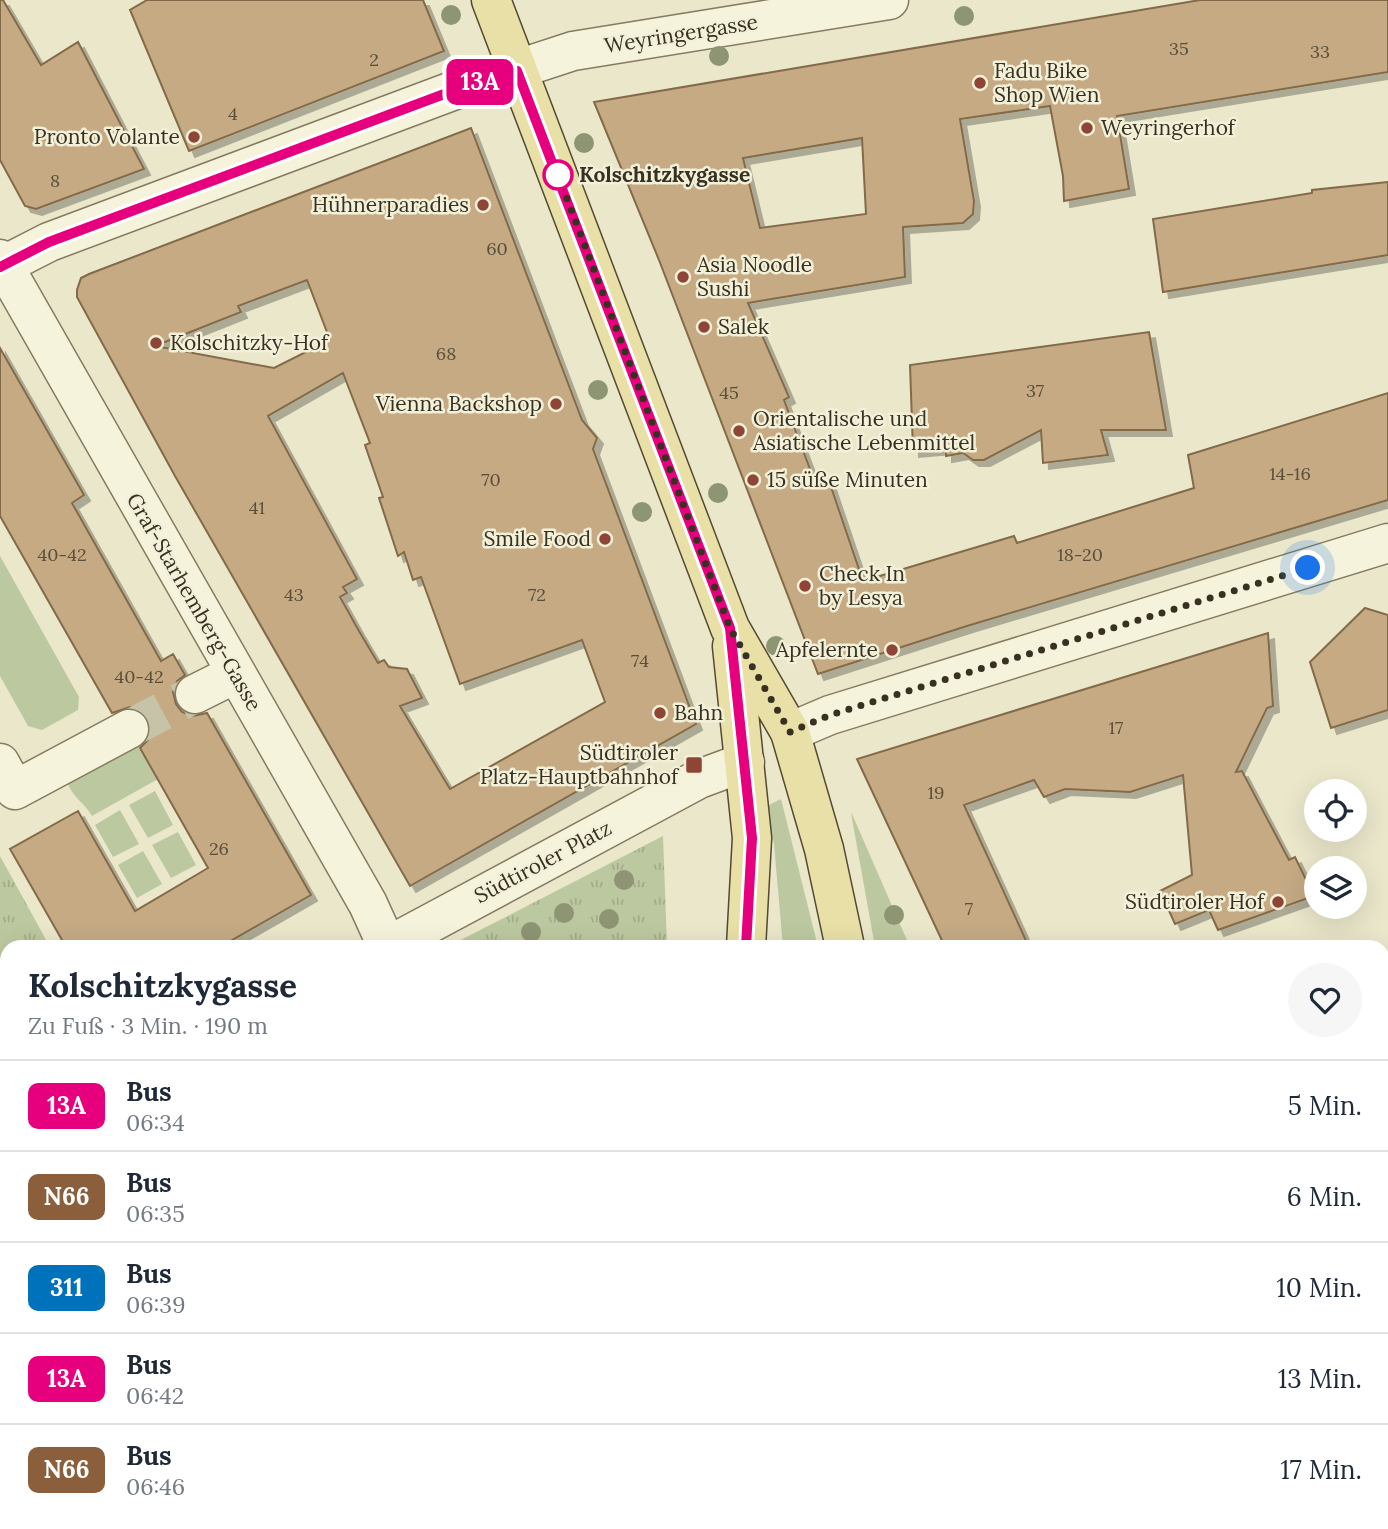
<!DOCTYPE html>
<html lang="de">
<meta charset="utf-8">
<style>
body{margin:0;font-family:Lora,serif;background:#f6f6f7;color:#1f2937;height:100vh;display:flex;flex-direction:column;font-size:26px;white-space:nowrap}
*{box-sizing:border-box;margin:0}
p{font-size:23px;color:#747a83}
.icon{flex:none;width:38px;height:38px;fill:none;stroke:currentColor;stroke-width:2;stroke-linecap:round;stroke-linejoin:round}
.map{position:relative;flex:1;overflow:hidden}
.sheet{position:absolute;left:0px;top:940px;width:1390px;height:590px;display:flex;flex-direction:column;background:#fff;border-radius:21px 21px 0 0;box-shadow:0 7px 28px #0002}
.sheet>*{flex:none}
.badge{padding:0 14px;border-radius:10px;font-size:24px;line-height:46px}
.fabs{position:absolute;left:1304px;top:779px;display:grid;gap:14px}
.fabs a{display:grid;place-items:center;width:63px;height:63px;border-radius:50%;background:#fff;box-shadow:0 7px 28px #0002;font-size:35px}
.you{position:absolute;width:35px;height:35px;margin:-18px;border:5px solid #fff;border-radius:50%;background:#1a73e8;box-shadow:0 0 0 10px #1a73e833}
.map>.badge{position:absolute;translate:-50% -50%;box-shadow:0 0 0 4px #fff}
.round{display:grid;place-items:center;flex:none;width:74px;height:74px;border-radius:37px;background:#f6f6f7}
.head{display:flex;align-items:center;justify-content:space-between;height:119px;padding:0 28px}
h1{font-size:33px;font-weight:700;line-height:52px}
ul{padding:0;list-style:none}
li{display:flex;align-items:center;gap:21px;height:91px;padding:0 28px;border-top:2px solid #e0e1e3}
li div{flex:1}
li b{display:block;font-size:26px}
li em{font-style:normal}
li .badge{min-width:77px;font-weight:700;text-align:center}
.map>svg:first-child{display:block}
.green{fill:#bcc89f}
.park{fill:url(#park-tufts)}
.building{fill:#c5aa84;stroke:#836a49;stroke-width:2;fill-rule:evenodd;filter:url(#shadow)}
.lines{fill:none;stroke-linecap:round;stroke-linejoin:round}
.minor-tunnel{stroke:#c7c3a9;stroke-width:38;stroke-dasharray:38 19;stroke-linecap:butt}
.major-tunnel{stroke:#c7c3a9;stroke-width:38;stroke-dasharray:38 19;stroke-linecap:butt}
.minor-casing{stroke:#867b60;stroke-width:41}
.major-casing{stroke:#544934;stroke-width:41}
.minor{stroke:#f6f3dd;stroke-width:38}
.major{stroke:#e9e0a7;stroke-width:38}
.tram{stroke:#383122;stroke-width:2}
.tree{fill:#8e9573}
.line-casing{stroke:#fff;stroke-width:16}
.line{stroke:#e6007e;stroke-width:10}
.walk{stroke:#383122;stroke-width:7;stroke-dasharray:0 12.6}
.poi-dot{fill:#8f4536;stroke:#f3f0d9;stroke-width:2.5}
.stop-dot{fill:#fff;stroke:#e6007e;stroke-width:3.5}
.labels{text-anchor:middle;stroke-width:5;stroke-linejoin:round;paint-order:stroke}
.number-label{font-size:18px;fill:#5b4f3a}
.street-label{font-size:21px;fill:#383122;stroke:#f3f0d9}
.poi-label{font-size:21px;fill:#383122;stroke:#f3f0d9;text-anchor:start}
.stop-label{font-size:21px;font-weight:bold;fill:#383122;stroke:#f3f0d9;text-anchor:start}
</style>
<div class="map">
<svg width="1388" height="1529" viewBox="0 0 1388 1529">
<defs>
<pattern id="park-tufts" width="24" height="20" patternUnits="userSpaceOnUse" patternTransform="scale(1.75)"><rect width="24" height="20" fill="#bcc89f"/><path d="M3 7l-1-3M5 7V3M7 7l1-3M15 17l-1-3M17 17v-4M19 17l1-3" fill="none" stroke="#a2ac89"/></pattern>
<filter id="shadow"><feDropShadow dx="6" dy="6" stdDeviation="0" flood-color="#0004"/></filter>
</defs>
<rect width="100%" height="100%" fill="#ebe7cb"/>
<!-- green -->
<path class="green" d="M0,556l79,141 -1,13 -36,20 -14,-4 -28,-50z
M138,744l20,35 -66,37c-7,-13 -19,-18 -24,-32z
M155,791l18,34 -25,13 -19,-33z
M781,799l37,148h-35l-9,-103 -9,-37z
M120,810l19,34 -26,13 -18,-32z
M851,813l1,1 58,133h-35z
M178,832l18,33 -25,13 -19,-33z
M143,851l19,33 -25,14 -19,-33z
M7,1106v41l-7,24v-61z"/>
<!-- park -->
<path class="park" d="M663,836l4,111h-220z
M0,856l50,91h-43v95l-7,-11z"/>
<!-- building -->
<path class="building" d="M0,0h3l38,65 37,-23 66,127 -108,40 -11,-3 -25,-46z
M147,0h276l21,51 -255,100 -59,-141z
M1200,0h188v72l-271,44 12,73 -65,12 -1,-25 -13,-70 -90,13 14,82 -1,13 -10,9 -60,4 2,50 -157,26 41,94 -5,3 29,77 13,-5 37,109 151,-45 3,7 177,-55 -6,-33 200,-62v107l-421,126 -149,48 -159,-414 -65,-158zM862,138l4,76 -106,14 -17,-70z
M471,128l111,292 15,18 -4,11 103,275 -286,162 -235,-410 -98,-179v-7l4,-12 8,-4zM307,280l23,60 -56,28 -119,-22 86,-34 -3,-6zM343,373l27,70 -5,2 18,52 -4,1 19,58 6,-4 9,28 8,-3 39,107 122,-44 23,62 -155,87 -50,-83 22,-8 -15,-29 -18,-2 -5,-7 -6,3 -19,-32 -19,-34 7,-4 -4,-6 14,-8 -89,-163z
M1388,182v73l-225,37 -10,-73 159,-26v-3z
M1149,332l17,98h-65l7,25 -65,8 -2,-33 -57,30h-11l-10,-7 -17,3v-8l-33,3 -3,-86z
M0,348l84,147 -12,8 89,158 12,-7 12,21 -8,6 -4,11 3,12 6,8 11,4 14,-3 104,182 -91,52h-154l-56,-98 68,-38 57,100 73,-43 -68,-120 8,-8 3,-10 -3,-12 -7,-7 -11,-4 -18,6 -112,-197z
M1365,608l23,7v95l-57,18 -21,-66z
M1268,633l5,73 -6,2 -31,64 6,-1 47,89 6,-3 19,39 -96,34 -9,-20 -34,14 -15,-33 32,-16 -9,-100 -53,17 -65,-3 -21,8 -10,-17 -70,25 65,142h-84l-88,-188z"/>
<g class="lines">
<!-- minor-tunnel -->
<path class="minor-tunnel" d="M129,729l66,-35"/>
<!-- major-tunnel -->
<path class="major-tunnel" d="M615,1529l13,-7"/>
<!-- minor casing -->
<g class="minor-casing">
<path id="minor" d="M0,259l368,645 19,42
M0,267l49,-25 414,-155 110,-36 316,-51
M195,694l40,-20
M790,732l40,-17 558,-172
M0,763l15,27 114,-61
M386,947l313,-168 46,-17
M0,1243l7,-4
M0,1364l7,12
M89,1522l3,7
M592,1522v7
M665,1522l4,7
M954,1522l5,7"/>
</g>
<!-- major casing -->
<g class="major-casing">
<path id="major" d="M491,0l239,628 60,104 34,117 21,98
M732,646l20,192 -6,109
M1382,1115l6,-3
M1382,1166l6,-3
M1382,1207l6,-2
M1382,1261l6,-3
M754,1522l7,7
M861,1522v7
M506,1529l13,-7
M705,1529v-7
M811,1529l3,-7"/>
</g>
<!-- minor -->
<use href="#minor" class="minor"/>
<!-- major -->
<use href="#major" class="major"/>
<!-- tram -->
<path class="tram" d="M1382,1327l6,-3
M1382,1347l6,-2
M1382,1398l6,-3
M1382,1421l6,-3
M1104,1529l13,-7
M1150,1529l15,-7"/>
</g>
<!-- trees -->
<g class="tree">
<circle cx="451" cy="15" r="10"/>
<circle cx="964" cy="16" r="10"/>
<circle cx="719" cy="56" r="10"/>
<circle cx="584" cy="143" r="10"/>
<circle cx="598" cy="390" r="10"/>
<circle cx="718" cy="493" r="10"/>
<circle cx="642" cy="512" r="10"/>
<circle cx="776" cy="646" r="10"/>
<circle cx="624" cy="880" r="10"/>
<circle cx="564" cy="913" r="10"/>
<circle cx="894" cy="915" r="10"/>
<circle cx="609" cy="919" r="10"/>
<circle cx="531" cy="932" r="10"/>
</g>
<g class="lines">
<!-- line casing -->
<g class="line-casing">
<path id="line" d="M0,267l49,-25 414,-155 54,-16 213,557 22,210 -6,109"/>
</g>
<!-- line -->
<use href="#line" class="line"/>
<!-- walk -->
<path class="walk" d="M558,175l172,453 60,104 40,-17 478,-147"/>
</g>
<!-- markers -->
<g class="poi-dot">
<circle cx="980" cy="83" r="7"/>
<circle cx="1087" cy="128" r="7"/>
<circle cx="194" cy="137" r="7"/>
<circle cx="483" cy="205" r="7"/>
<circle cx="683" cy="277" r="7"/>
<circle cx="704" cy="327" r="7"/>
<circle cx="156" cy="343" r="7"/>
<circle cx="556" cy="404" r="7"/>
<circle cx="739" cy="431" r="7"/>
<circle cx="753" cy="480" r="7"/>
<circle cx="605" cy="539" r="7"/>
<circle cx="805" cy="586" r="7"/>
<circle cx="892" cy="650" r="7"/>
<circle cx="660" cy="713" r="7"/>
<rect x="685" y="756" width="18" height="18" rx="3.5"/>
<circle cx="1278" cy="902" r="7"/>
</g>
<circle class="stop-dot" cx="558" cy="175" r="14"/>
<g class="labels">
<!-- number labels -->
<g class="number-label">
<text x="1179" y="55">35</text>
<text x="1320" y="58">33</text>
<text x="374" y="66">2</text>
<text x="233" y="120">4</text>
<text x="55" y="187">8</text>
<text x="497" y="255">60</text>
<text x="446" y="360">68</text>
<text x="1035" y="397">37</text>
<text x="729" y="399">45</text>
<text x="1290" y="480">14-16</text>
<text x="491" y="486">70</text>
<text x="257" y="514">41</text>
<text x="62" y="561">40-42</text>
<text x="1080" y="561">18-20</text>
<text x="294" y="601">43</text>
<text x="537" y="601">72</text>
<text x="640" y="667">74</text>
<text x="139" y="683">40-42</text>
<text x="1116" y="734">17</text>
<text x="936" y="799">19</text>
<text x="219" y="855">26</text>
<text x="969" y="915">7</text>
</g>
<!-- street labels -->
<g class="street-label">
<text transform="translate(681 34) rotate(-9)" y="7">Weyringergasse</text>
<text transform="translate(194 602) rotate(60)" y="7">Graf-Starhemberg-Gasse</text>
<text transform="translate(543 862) rotate(-28)" y="7">Südtiroler Platz</text>
</g>
<!-- poi labels -->
<g class="poi-label">
<text x="994" y="78">Fadu Bike<tspan x="994" dy="24">Shop Wien</tspan></text>
<text x="1101" y="135">Weyringerhof</text>
<text x="180" y="144" text-anchor="end">Pronto Volante</text>
<text x="469" y="212" text-anchor="end">Hühnerparadies</text>
<text x="697" y="272">Asia Noodle<tspan x="697" dy="24">Sushi</tspan></text>
<text x="718" y="334">Salek</text>
<text x="170" y="350">Kolschitzky-Hof</text>
<text x="542" y="411" text-anchor="end">Vienna Backshop</text>
<text x="753" y="426">Orientalische und<tspan x="753" dy="24">Asiatische Lebenmittel</tspan></text>
<text x="767" y="487">15 süße Minuten</text>
<text x="591" y="546" text-anchor="end">Smile Food</text>
<text x="819" y="581">Check In<tspan x="819" dy="24">by Lesya</tspan></text>
<text x="878" y="657" text-anchor="end">Apfelernte</text>
<text x="674" y="720">Bahn</text>
<text x="678" y="760" text-anchor="end">Südtiroler<tspan x="678" dy="24">Platz-Hauptbahnhof</tspan></text>
<text x="1264" y="909" text-anchor="end">Südtiroler Hof</text>
</g>
<!-- stop labels -->
<g class="stop-label">
<text x="579" y="182">Kolschitzkygasse</text>
</g>
</g>
</svg>
<div class="fabs">
<a><svg class="icon" aria-label="locate" viewBox="0 0 24 24"><circle cx="12" cy="12" r="6"/><path d="M12 2v4M12 18v4M2 12h4M18 12h4"/></svg></a>
<a><svg class="icon" aria-label="layers" viewBox="0 0 24 24"><path d="M12 4l9 5-9 5-9-5zM3 14l9 5 9-5"/></svg></a>
</div>
<div class="you" style="left:1308px;top:568px"></div>
<b class="badge" style="left:480px;top:82px;background:#e6007e;color:#fff">13A</b>
<section class="sheet">
<div class="head"><div><h1>Kolschitzkygasse</h1><p>Zu Fuß · 3 Min. · 190 m</p></div><a class="round"><svg class="icon" aria-label="heart" viewBox="0 0 24 24"><path d="M12 20l-8-8c-3-5 5-10 8-4 3-6 11-1 8 4z"/></svg></a></div>
<ul>
<li><span class="badge" style="background:#e6007e;color:#fff">13A</span><div><b>Bus</b><p>06:34</p></div><em>5 Min.</em></li>
<li><span class="badge" style="background:#8b5e3c;color:#fff">N66</span><div><b>Bus</b><p>06:35</p></div><em>6 Min.</em></li>
<li><span class="badge" style="background:#0072bc;color:#fff">311</span><div><b>Bus</b><p>06:39</p></div><em>10 Min.</em></li>
<li><span class="badge" style="background:#e6007e;color:#fff">13A</span><div><b>Bus</b><p>06:42</p></div><em>13 Min.</em></li>
<li><span class="badge" style="background:#8b5e3c;color:#fff">N66</span><div><b>Bus</b><p>06:46</p></div><em>17 Min.</em></li>
</ul>
</section>
</div>
